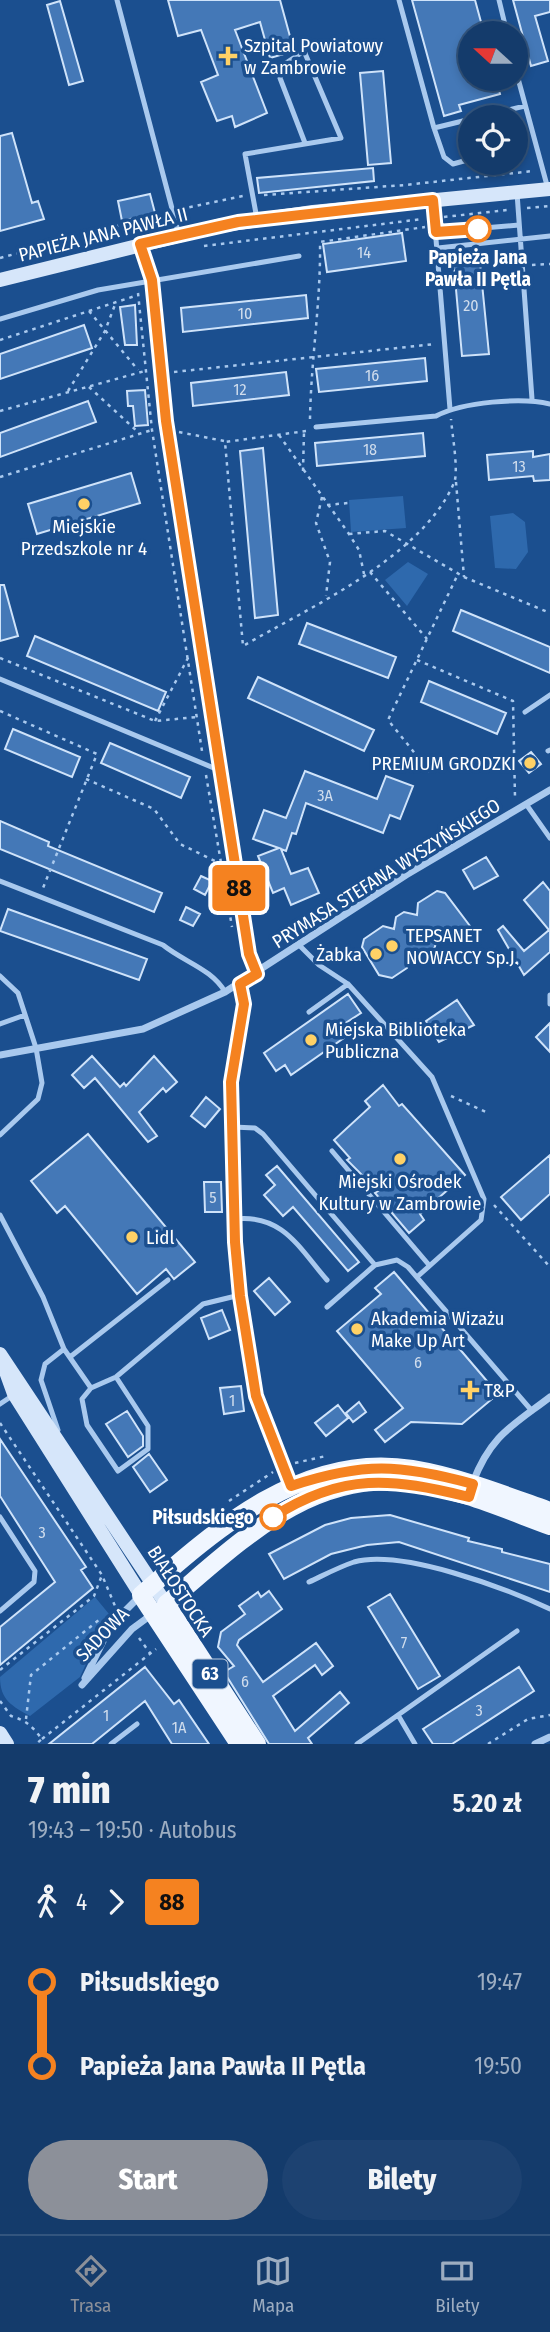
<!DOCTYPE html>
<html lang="pl">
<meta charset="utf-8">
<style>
body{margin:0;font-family:"Fira Sans Condensed",sans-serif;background:#1d4271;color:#f1f3f6;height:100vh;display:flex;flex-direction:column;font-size:26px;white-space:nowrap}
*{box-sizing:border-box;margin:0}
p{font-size:23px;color:#9dadc1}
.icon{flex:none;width:38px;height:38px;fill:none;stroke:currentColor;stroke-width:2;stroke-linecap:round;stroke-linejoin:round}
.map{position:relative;height:1744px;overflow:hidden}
.sheet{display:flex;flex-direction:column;background:#143b6b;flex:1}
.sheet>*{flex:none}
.badge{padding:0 14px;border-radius:5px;font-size:24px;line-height:46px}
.needle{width:46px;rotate:291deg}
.controls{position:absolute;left:458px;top:21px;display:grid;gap:14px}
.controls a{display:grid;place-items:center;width:70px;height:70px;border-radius:50%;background:#143b6b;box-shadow:0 4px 10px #0003,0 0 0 2px #33557e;font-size:35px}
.map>.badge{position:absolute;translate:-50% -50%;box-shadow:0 0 0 4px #fff}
.legs{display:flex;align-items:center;gap:10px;height:77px;padding:0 28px;font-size:23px}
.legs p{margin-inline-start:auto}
.head{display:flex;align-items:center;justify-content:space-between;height:119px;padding:0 28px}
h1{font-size:38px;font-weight:800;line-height:52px}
.primary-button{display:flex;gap:14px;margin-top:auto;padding:14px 28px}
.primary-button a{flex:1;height:80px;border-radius:42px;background:#8c9099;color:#fff;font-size:28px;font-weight:800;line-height:80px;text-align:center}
.primary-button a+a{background:#1d4271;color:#f1f3f6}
ul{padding:0 28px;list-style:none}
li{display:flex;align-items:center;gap:24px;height:84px;font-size:26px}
li i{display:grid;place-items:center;width:10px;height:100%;margin:0 9px;background:currentColor}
li i::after{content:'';width:18px;height:18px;margin:-9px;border:5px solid;border-radius:50%;background:#143b6b}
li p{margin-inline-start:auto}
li:first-child i{background:linear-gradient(#0000 50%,currentColor 0)}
li:last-child i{background:linear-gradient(currentColor 50%,#0000 0)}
.tabs{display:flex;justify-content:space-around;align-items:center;height:98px;border-top:2px solid #33557e;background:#143b6b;font-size:19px;color:#9dadc1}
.tabs a{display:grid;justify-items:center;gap:4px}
.tabs .on{color:#8c9099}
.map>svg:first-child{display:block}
.green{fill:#2e69ad}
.building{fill:#4478b7;stroke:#cfe3fa;stroke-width:2}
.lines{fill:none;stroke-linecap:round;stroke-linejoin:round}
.path{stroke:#a9c9ee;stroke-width:2.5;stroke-dasharray:3.5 5;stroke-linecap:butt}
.lane{stroke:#a9c9ee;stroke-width:5}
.street{stroke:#a9c9ee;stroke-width:7}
.secondary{stroke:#d6e6fa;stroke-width:14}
.primary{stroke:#f0f6ff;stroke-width:18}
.line-1-casing{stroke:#fff;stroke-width:16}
.line-1{stroke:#f58220;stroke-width:10}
.poi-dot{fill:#ffd166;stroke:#1b4f8f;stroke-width:2.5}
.stop-1-dot{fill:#fff;stroke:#f58220;stroke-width:3.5}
.labels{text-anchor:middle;stroke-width:7;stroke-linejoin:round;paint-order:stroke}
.number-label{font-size:16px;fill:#d0dded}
.shield{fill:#1b4f8f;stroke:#bbcadd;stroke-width:2}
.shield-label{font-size:18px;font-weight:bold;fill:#fff}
.poi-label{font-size:19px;fill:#fff;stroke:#1b4f8f;text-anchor:start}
.street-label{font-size:19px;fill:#fff;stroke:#1b4f8f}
.stop-label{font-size:19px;font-weight:bold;fill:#fff;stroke:#1b4f8f}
</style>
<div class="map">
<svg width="550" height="1744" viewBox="0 0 550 1744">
<rect width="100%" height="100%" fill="#1b4f8f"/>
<!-- green -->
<path class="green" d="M403,496l3,32 -55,4 -2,-32z
M513,513l12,9 3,30 -12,17 -21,-1 -5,-52z
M408,562l20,12 -21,32 -22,-26z
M95,1597l14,17 -29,63 -50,39c-18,-10 -30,-16 -30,-39z"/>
<!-- building -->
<path class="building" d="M168,0h112l14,51 -24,7 -10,-36 -25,8 32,83 -32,14 -3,-11 -15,5 -16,-39 17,-7 -17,-45 -23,6z
M412,0h63l9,33h-13v46h25l4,15 -41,11 2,6 -17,5z
M513,0h37v12l-15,4 13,45 -17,5z
M60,1l23,80 -14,4 -22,-80z
M383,71l8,92 -23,2 -8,-92z
M12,133l20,70 6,-2 6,18 -44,12v-95z
M373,168l1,13 -115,12 -2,-15z
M150,194l5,19 -33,8 -4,-20z
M402,233l4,28 -79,11 -4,-28z
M479,253l10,101 -27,2 -9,-100z
M306,295l2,23 -125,14 -2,-24z
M135,305l2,40h-12l-5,-38z
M84,325l8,23 -92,31v-25z
M425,358l2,23 -108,11 -3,-23z
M286,372l3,23 -96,11 -2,-23z
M145,390l3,35 -13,1 -2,-20h-5l-1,-15z
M88,401l8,21 -96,35v-24z
M423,433l2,23 -108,10 -2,-23z
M263,448l15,167 -23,3 -15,-167z
M533,451v6l17,-3v26l-16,1 -1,-5 -44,4 -2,-25z
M131,473l9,30 -103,31 -9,-30z
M0,585h4l14,51 -18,5z
M461,610l89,37v26l-97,-42z
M307,623l89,34 -8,21 -89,-34z
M35,636l131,56 -8,19 -131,-55z
M258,677l116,53 -10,21 -116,-53z
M429,681l77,32 -9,21 -76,-32z
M13,729l67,28 -8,20 -67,-28z
M110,743l80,34 -9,21 -80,-35z
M531,752l10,12 -12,9 -10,-12z
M305,771l72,28 9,-23 27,10 -13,33 -10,-4 -7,18 -77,-30 -10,31 -4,-1 -6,18 -5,-2 10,25 17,-6 11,25 -28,12 -7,-17 -11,5 -15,-37 21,-8 -26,-9 11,-29 22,8z
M0,821l49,21 -1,4 114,47 -8,19 -154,-63z
M486,857l12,19 -24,13 -11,-19z
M201,876l11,5 -7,14 -11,-6z
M543,882l7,9v61l-26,23 -26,-45 5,-4 21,25 25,-21 -25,-30z
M437,891l8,2 25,33 -21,16 -12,-3 -3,11 -14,9 -11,-2 -2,11 -15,10 -13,-3 -17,-28 2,-8 19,-13 11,3 2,-12 8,-5 13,3 1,-12z
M186,907l14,7 -7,12 -13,-6z
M8,909l139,50 -8,21 -139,-49z
M348,994l13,19 -17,11 7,9 -60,42 -6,-10 -9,6 -12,-18z
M457,1000l17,25 -35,17 -13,-21z
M550,1023v29l-14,-15z
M92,1056l28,31 4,-4 2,3 28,-30 23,26 -11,10 -3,-4 -24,24 18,24 -9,6 -53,-64 -11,10 -12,-13z
M383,1085l16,21 3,-2 63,71 -45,39 4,6 -15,13 -34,-40 3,-2 -31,-31 3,-2 -16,-18 36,-33 -5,-6z
M206,1097l14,12 -15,18 -14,-11z
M88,1134l107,128 -21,17 -8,-10 -29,25 -72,-88 -8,7 -26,-32z
M550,1155v39l-29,26 -20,-23z
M277,1166l82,96 -11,9 -55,-64 -10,9 -19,-21 11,-10 -9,-10z
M204,1182h17l1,30h-17z
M394,1272l104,122 -36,30 -51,-2 -26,20 -10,-12 28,-22 -66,-77 44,-37 -6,-6z
M269,1278l21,24 -15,13 -21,-24z
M222,1310l8,20 -21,9 -8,-21z
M241,1386l3,25 -20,3 -4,-26z
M359,1402l7,10 -13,10 -7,-9z
M338,1405l10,13 -22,18 -11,-13z
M127,1411l16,25v10l-15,11 -22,-33z
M0,1439l86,128 -5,3 12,18 -93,77v-38l55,-45 -55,-86z
M149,1454l18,26 -17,12 -17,-25z
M390,1515l79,23 -1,3 34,8v3l48,12v28l-151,-50 -32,3 -36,9 -47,25 -15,-25 56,-29 26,-7z
M269,1591l13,18 -43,31 -2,5 26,37 53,-39 17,23 -11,9 -7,-10 -42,31 22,35 45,-39 9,11 -41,35 4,6h-43l-45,-72 10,-6 -16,-19 3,-15 24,-18 -6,-8 19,-14 3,5z
M390,1594l50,82 -22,13 -50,-82z
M145,1667l29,37 5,-4 30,44h-37l-27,-43 -53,43h-43z
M519,1667l15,24 -82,53h-19l-10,-15z"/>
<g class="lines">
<!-- path -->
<path class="path" d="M264,195l141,-10 128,-14
M527,208l23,-2
M181,209l62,-13
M444,217l63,-7
M116,227l3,10
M204,246l219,-27
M0,258l161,-44
M532,265l18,-1
M138,293l14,137 50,321
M89,311l49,59
M0,340l135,-44
M174,372l261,-28
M89,387l49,45
M68,391l37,-60 11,-29
M0,411l145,-40
M310,419c1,-60 11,-118 10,-177l105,-15
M306,431l-81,11 18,204c67,-39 178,-88 211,-163 5,-11 -2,-50 -3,-64
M179,432l45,9
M279,435l70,99 10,16 5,24
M303,471l1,-39
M0,477l152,-47
M456,482l8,95
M322,497l-6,26 14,39 -4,34
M327,505l21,-2
M349,534l36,-3 79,46 86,36
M370,572l57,67
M0,658l155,63 42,-4
M417,660l96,41 2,96
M0,711l97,43 -54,134
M155,721l34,-65
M430,772l-42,-52 70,-146
M206,775l26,152
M86,779l68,30 26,35 39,19
M451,1096l35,16
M494,1205l56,62
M0,1423l102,152 13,31
M295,1463l31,-7
M229,1501l44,-29
M139,1638l11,15
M0,1670l94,-74 8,-21
M0,1701l11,15c16,5 20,9 31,23l-6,5
M26,1719l5,-44 69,-56
M42,1739l114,-90
M488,1744l40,-25 22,-4"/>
<!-- lane -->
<path class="lane" d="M117,0l62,235
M399,0l35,128 37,-9
M499,0l8,33
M516,71l32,118
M478,117l47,-11
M434,128l10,29 9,7 18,-5
M516,148l10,-2
M517,193l15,206
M433,203l17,206
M257,219l-12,-65 96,-16 -37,-87 -18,12 -6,15 25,65
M436,232l83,-7
M438,248l112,-12
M0,319l98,-29 201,-34
M316,427l120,-11c27,-14 85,-19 114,-12
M0,679l221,92
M525,712l25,-17
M548,751l2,-1
M526,804l24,34
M0,881l163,64c21,17 49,24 62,47
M300,946l19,19 29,19 84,93 52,122 -3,21 -64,57
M0,976l18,17 18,55 6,35 -4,16 -38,36
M550,995v9
M309,1012l39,-28
M0,1024l25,-9
M233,1127l22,1 8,6 112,131 22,-5 11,7 124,144
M332,1151l97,114
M0,1215l43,82 21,52 27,39 25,-11 87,-73 37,-9
M235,1219c48,-5 64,29 92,61
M327,1307l48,-42
M70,1357l98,-77
M91,1388l-9,11 5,26 31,46 30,-22v-23l-32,-49
M0,1404l12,-8
M58,1430l-17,-50 4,-16 19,-15
M0,1517l35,54 -1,11 -34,29
M309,1582c15,-7 30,-15 45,-20 48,-13 151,26 196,47
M398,1715l119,-84
M111,1744l26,-20
M357,1744l41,-29 17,29"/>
<!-- street -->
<path class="street" d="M140,245l12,35 14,141 83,533 8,20
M240,984l4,21 -13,77 4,160 5,53 16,101 35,89
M0,1055l143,-26 82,-37 181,-117 144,-85
M473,1482c18,-47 39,-56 77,-85
M85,1678l26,-53 29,-29
M82,1685l50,-56 19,-14
M535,1744l15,-7"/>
<!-- secondary -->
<path class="secondary" d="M0,280l218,-54 95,-14 237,-23
M0,1354l166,250
M5,1369l9,25 127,201
M0,1733l7,11"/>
<!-- primary -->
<path class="primary" d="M239,1744l-98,-149c75,-66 163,-144 271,-126 48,8 93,26 138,42
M257,1744l-91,-140c72,-60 143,-135 246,-121 47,6 94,27 138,43"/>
</g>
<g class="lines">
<!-- line-1 casing -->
<g class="line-1-casing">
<path id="line-1" d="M273,1517c70,-45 119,-39 196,-20l4,-13c-73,-20 -110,-22 -182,2l-35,-90 -16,-100 -5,-54 -4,-160 13,-78 -4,-20 17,-10 -8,-20 -83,-533 -14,-141 -12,-36 98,-22 195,-22 3,32 42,-3"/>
</g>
<!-- line-1 -->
<use href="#line-1" class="line-1"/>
</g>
<!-- markers -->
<g class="poi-dot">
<path d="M224.5 45.5h7v7h7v7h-7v7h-7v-7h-7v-7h7z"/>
<circle cx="84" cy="504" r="7"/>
<circle cx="530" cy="763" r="7"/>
<circle cx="392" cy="946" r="7"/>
<circle cx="376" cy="954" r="7"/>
<circle cx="311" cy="1040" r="7"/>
<circle cx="400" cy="1159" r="7"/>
<circle cx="132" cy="1237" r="7"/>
<circle cx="357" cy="1329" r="7"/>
<path d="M466.5 1379.5h7v7h7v7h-7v7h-7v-7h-7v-7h7z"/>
</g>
<g class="stop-1-dot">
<circle cx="478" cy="229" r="12"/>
<circle cx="273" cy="1517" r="12"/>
</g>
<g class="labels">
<!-- number labels -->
<g class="number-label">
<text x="364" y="258">14</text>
<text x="471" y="311">20</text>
<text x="245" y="319">10</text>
<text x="372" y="381">16</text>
<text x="240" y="395">12</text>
<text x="370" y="455">18</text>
<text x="519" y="472">13</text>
<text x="325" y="801">3A</text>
<text x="213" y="1203">5</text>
<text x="418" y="1368">6</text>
<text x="232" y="1406">1</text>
<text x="42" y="1538">3</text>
<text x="404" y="1648">7</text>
<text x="245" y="1687">6</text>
<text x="479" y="1716">3</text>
<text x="106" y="1721">1</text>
<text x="179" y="1733">1A</text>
</g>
<!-- shield labels -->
<rect class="shield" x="192.5" y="1659.5" width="35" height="29" rx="5"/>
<g class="shield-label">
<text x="210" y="1680">63</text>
</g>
<!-- poi labels -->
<g class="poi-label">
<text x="244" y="52">Szpital Powiatowy<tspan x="244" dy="22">w Zambrowie</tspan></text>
<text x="84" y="533" text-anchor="middle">Miejskie<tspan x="84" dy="22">Przedszkole nr 4</tspan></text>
<text x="516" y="770" text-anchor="end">PREMIUM GRODZKI</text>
<text x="406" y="942">TEPSANET<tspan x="406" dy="22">NOWACCY Sp.J.</tspan></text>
<text x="362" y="961" text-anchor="end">Żabka</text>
<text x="325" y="1036">Miejska Biblioteka<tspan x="325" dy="22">Publiczna</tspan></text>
<text x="400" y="1188" text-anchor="middle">Miejski Ośrodek<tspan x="400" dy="22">Kultury w Zambrowie</tspan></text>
<text x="146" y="1244">Lidl</text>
<text x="371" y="1325">Akademia Wizażu<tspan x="371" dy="22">Make Up Art</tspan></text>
<text x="484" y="1397">T&amp;P</text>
</g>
<!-- street labels -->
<g class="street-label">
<text transform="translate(103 234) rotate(-14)" y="7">PAPIEŻA JANA PAWŁA II</text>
<text transform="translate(386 873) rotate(-32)" y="7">PRYMASA STEFANA WYSZYŃSKIEGO</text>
<text transform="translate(181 1591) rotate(57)" y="7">BIAŁOSTOCKA</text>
<text transform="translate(102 1634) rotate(-46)" y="7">SADOWA</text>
</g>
<!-- stop labels -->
<g class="stop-label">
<text x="478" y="264">Papieża Jana<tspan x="478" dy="22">Pawła II Pętla</tspan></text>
<text x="254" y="1524" text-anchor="end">Piłsudskiego</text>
</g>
</g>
</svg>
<div class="controls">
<a><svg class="needle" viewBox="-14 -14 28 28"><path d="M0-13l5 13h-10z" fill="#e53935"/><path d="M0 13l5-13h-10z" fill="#9dadc1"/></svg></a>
<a><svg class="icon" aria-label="locate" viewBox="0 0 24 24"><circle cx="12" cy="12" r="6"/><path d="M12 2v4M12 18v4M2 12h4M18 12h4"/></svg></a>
</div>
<b class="badge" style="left:239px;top:888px;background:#f58220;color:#111">88</b>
</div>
<section class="sheet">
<div class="head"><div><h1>7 min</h1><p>19:43 – 19:50 · Autobus</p></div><b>5.20 zł</b></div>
<div class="legs"><svg class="icon" aria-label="walk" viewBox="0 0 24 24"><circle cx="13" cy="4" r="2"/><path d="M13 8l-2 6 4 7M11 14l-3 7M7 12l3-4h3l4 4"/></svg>4<svg class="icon" aria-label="forward" viewBox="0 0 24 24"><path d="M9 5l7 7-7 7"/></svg><b class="badge" style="background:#f58220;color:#111">88</b></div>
<ul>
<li><i style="color:#f58220"></i><b>Piłsudskiego</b><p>19:47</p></li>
<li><i style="color:#f58220"></i><b>Papieża Jana Pawła II Pętla</b><p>19:50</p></li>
</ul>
<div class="primary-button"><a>Start</a><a>Bilety</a></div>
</section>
<nav class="tabs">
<a class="on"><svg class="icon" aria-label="directions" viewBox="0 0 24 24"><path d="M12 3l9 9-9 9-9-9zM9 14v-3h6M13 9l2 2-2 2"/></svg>Trasa</a>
<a><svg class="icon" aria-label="map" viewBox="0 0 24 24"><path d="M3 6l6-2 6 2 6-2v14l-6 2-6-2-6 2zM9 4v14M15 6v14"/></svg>Mapa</a>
<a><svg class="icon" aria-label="tickets" viewBox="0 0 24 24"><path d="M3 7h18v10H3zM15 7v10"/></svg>Bilety</a>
</nav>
